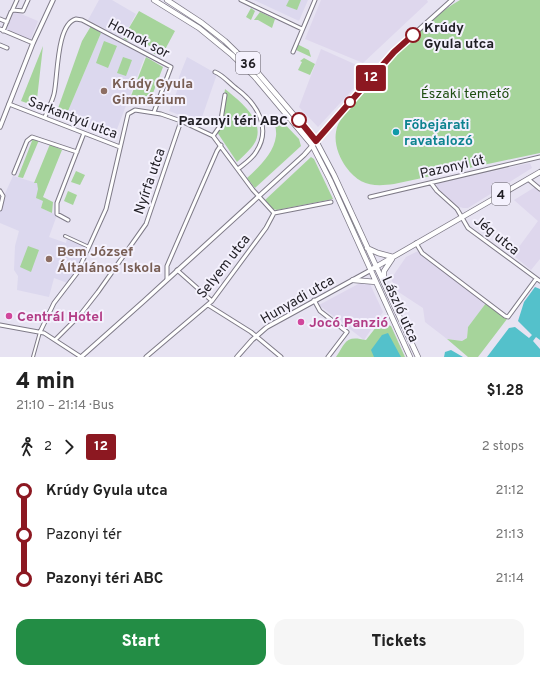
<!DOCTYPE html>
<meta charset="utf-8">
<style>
body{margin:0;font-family:Overpass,sans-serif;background:#f6f6f6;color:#222;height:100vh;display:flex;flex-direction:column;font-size:15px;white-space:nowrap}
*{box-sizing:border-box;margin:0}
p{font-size:13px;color:#767676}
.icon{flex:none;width:22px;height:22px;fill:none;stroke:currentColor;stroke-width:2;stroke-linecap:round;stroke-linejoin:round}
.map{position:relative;height:357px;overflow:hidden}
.sheet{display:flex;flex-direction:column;background:#fff;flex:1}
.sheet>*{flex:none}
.badge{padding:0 8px;border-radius:3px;font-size:14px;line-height:26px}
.map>.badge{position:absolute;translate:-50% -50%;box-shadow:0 0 0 2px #fff}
.legs{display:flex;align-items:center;gap:6px;height:44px;padding:0 16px;font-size:13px}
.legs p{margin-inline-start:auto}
.overview{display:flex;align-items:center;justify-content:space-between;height:68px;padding:0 16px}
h1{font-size:22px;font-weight:800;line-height:30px}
.action{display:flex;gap:8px;margin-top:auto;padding:8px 16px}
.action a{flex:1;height:46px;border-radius:12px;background:#238d45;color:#fff;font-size:16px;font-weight:800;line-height:46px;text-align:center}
.action a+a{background:#f6f6f6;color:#222}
ul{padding:0 16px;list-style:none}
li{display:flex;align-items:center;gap:14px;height:44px;font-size:15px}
li i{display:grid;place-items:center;width:6px;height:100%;margin:0 5px;background:currentColor}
li i::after{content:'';width:10px;height:10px;margin:-5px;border:3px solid;border-radius:50%;background:#fff}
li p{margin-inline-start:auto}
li:first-child i{background:linear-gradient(#0000 50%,currentColor 0)}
li:last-child i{background:linear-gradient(currentColor 50%,#0000 0)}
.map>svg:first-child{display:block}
.built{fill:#ded7ed}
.education{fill:#dcd8ee}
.green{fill:#a6d49b}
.water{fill:#54c1cb}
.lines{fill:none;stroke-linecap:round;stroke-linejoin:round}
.pedestrian-casing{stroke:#7e7a87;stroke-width:4}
.minor-casing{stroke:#7e7a87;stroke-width:5}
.tertiary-casing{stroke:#7e7a87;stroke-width:5.5}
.primary-casing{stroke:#7e7a87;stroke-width:6}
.pedestrian{stroke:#fff;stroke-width:2}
.minor{stroke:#fff;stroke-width:3}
.tertiary{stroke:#fff;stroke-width:3.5}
.primary{stroke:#fff;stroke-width:4.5}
.line-1-casing{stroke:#fff;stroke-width:9}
.line-1{stroke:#8c1821;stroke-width:6}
.stop-1-dot{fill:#fff;stroke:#8c1821;stroke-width:2}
.education-dot{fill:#8d6e63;stroke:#f4f1fd;stroke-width:1.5}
.culture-dot{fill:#0f9aa8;stroke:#f4f1fd;stroke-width:1.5}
.hotel-dot{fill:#d1479c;stroke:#f4f1fd;stroke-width:1.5}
.labels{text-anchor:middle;stroke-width:4;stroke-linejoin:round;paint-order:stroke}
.shield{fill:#f4f1fd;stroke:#605d65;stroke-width:1}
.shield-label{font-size:13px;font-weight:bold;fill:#201e24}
.stop-label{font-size:14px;font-weight:bold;fill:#201e24;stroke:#f4f1fd;text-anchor:start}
.street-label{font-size:14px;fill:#201e24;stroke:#f4f1fd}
.education-label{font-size:14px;font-weight:bold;fill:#785e54;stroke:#f4f1fd;text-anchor:start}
.park-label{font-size:14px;fill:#1f4e12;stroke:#f4f1fd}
.culture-label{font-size:14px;font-weight:bold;fill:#0d838f;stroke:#f4f1fd;text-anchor:start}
.hotel-label{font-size:14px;font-weight:bold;fill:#b23c85;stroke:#f4f1fd;text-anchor:start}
</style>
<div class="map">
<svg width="540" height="357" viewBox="0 0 540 357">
<rect width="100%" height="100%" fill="#e7e3f2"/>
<!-- built -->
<path class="built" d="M321,0h106l1,2 -65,61 -58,-24z
M14,11l24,10 -8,20 -24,-11z
M321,49l38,17 8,8 -49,53 -19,-20z
M530,163l2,5 -64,40h-5l-6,-2 -21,-18 1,-4z
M540,184v75l-9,11 -18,-15 25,-34 -24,-21z
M418,251l68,52 -18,24 -1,11 -5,3 -15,-2 -22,-17 -2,-14 -26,-17 -6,-12 15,-22z
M362,282l8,2 13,28 -19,28 -45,-35z"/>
<!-- education -->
<path class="education" d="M99,0h13l24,14 -13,24 -35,-18z
M254,0h54l-9,21z
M101,33l44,23 -31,81 -46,-17 3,-7 -3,-2z
M187,57l30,17 -17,49 -31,-12 8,-20 2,-14z
M13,176l24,7 6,18 -2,7 16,7 -8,22 17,6 1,-4 22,9 -19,36 -16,-6 -5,19 -32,-7 1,-14 -4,-6 1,-24 4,-15 -19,-8v-14l2,-9z"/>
<!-- green -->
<path class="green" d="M289,0h12l-4,10 -11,-4z
M460,0h80v153l-146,31c-22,3 -35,1 -48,-17 -7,-10 -12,-23 -10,-35 1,-12 14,-23 21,-32 29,-36 63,-77 103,-100z
M251,8l4,3 -4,9 -5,-3z
M139,11l36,20 -14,26 -8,-4 2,-4 -25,-14 -3,6 -4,-3z
M260,12l15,7 -3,9 -14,-8h-4z
M91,26l10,7 -33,78 3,2 -3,7 -12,-6 26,-73z
M104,41l13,5 -9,22 -12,-5z
M297,44l12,6 2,7 -15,-7z
M43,46l-6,53 -2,7 -14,-5z
M123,57l9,3 -6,16 -9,-3z
M146,57l17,10 -13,34 -19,-5z
M304,58l11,6 -5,11 -12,-5 4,-8 -2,-1z
M225,89c16,13 46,36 26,59 -4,5 -9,9 -14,14l-20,-30 3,-6z
M275,114l24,25 2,7 -46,42 -8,-10c12,-11 27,-25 29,-42 1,-7 -3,-15 -1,-22z
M31,138l8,2 -16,38 -5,-1 14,-36 -3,-1z
M50,144l12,6 -19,47 10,5 -1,11 -11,-5 2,-7 -7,-3 2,-9 -1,-6h-3z
M311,157l3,2 19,40 -56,11 -4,-1 -8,-9z
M76,171l9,4 -5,10 -9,-3z
M327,171l5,6 26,57 -4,-6z
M68,191l9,4 -4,10 -9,-4z
M28,246l11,4 -8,22 -11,-5z
M486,303l21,16 -29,38h-10l-21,-18 15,2 5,-3 1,-11z
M380,322l11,4 14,31h-69c10,-15 9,-22 30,-17z"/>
<!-- water -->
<path class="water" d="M535,287l5,2v51l-4,-3 -3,4 7,8v8h-53l22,-29 6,-1 14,11 3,-3 -14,-14 6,-19z
M388,333l13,24h-27l-3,-7 11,-15z
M451,350l12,7h-19l1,-5z"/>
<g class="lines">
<!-- pedestrian casing -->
<g class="pedestrian-casing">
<path id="pedestrian" d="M65,236l24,11
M33,357l7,-25"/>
</g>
<!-- minor casing -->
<g class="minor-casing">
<path id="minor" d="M241,0l61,29
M12,11l5,-11
M0,19l7,3
M0,29l33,14
M3,31l8,-19 2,-2 10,1 5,-11
M0,45l7,3
M293,52l22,-52
M215,72c8,3 15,12 22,17 20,15 35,39 19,63 -4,7 -12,12 -18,17
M9,104l111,43
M45,117c3,-8 7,-15 9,-23 4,-16 2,-70 22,-75l6,1 89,47 -17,45
M213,136l7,-10 5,-31
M14,173l13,-32 5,-4 45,15
M528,179l12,10
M431,183l6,8 20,18 11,19 72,53
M0,191l3,5 -3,13
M370,197l170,-40
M274,213l57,-11
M68,220l-11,-6v-11l27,-70
M416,243l6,10 83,63 3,1 28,-38
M177,270l35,31
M167,279v-13l50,-115 4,-6
M314,300l6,11 27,21 -19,25
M208,305l43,27 30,25
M0,325l44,8 37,24
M40,332l14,-29 23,-30 29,-64 22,-95 7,-4 26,4 20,7 32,15 40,54 21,23
M56,339l24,-24 18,-23 48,-68 35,-103
M146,357l66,-56 54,-73 8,-15"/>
</g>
<!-- tertiary casing -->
<g class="tertiary-casing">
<path id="tertiary" d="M0,127l33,-84 20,-43
M81,357l63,-56 160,-146 90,-103 58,-52
M237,357l15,-17 15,-13 104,-57"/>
</g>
<!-- primary casing -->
<g class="primary-casing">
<path id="primary" d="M154,0l45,28 33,27 22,21 58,69 18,35 80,177
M167,0l35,23 23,18 33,32 58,68 18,34 84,182
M367,248l11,5 15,4
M374,268l166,-96
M353,280l23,2
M384,281v-10l8,-12"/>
</g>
<!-- pedestrian -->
<use href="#pedestrian" class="pedestrian"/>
<!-- minor -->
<use href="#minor" class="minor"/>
<!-- tertiary -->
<use href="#tertiary" class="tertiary"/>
<!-- primary -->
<use href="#primary" class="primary"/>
</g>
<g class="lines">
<!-- line-1 casing -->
<g class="line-1-casing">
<path id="line-1" d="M299,120l17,21 78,-89 19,-17"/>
</g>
<!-- line-1 -->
<use href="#line-1" class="line-1"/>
</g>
<!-- markers -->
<g class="stop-1-dot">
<circle cx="413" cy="35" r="7"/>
<circle cx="350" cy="102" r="5"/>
<circle cx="299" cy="120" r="7"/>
</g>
<g class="education-dot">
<circle cx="104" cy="91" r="4"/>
<circle cx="49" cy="259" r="4"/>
</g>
<circle class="culture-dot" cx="396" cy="132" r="4"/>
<g class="hotel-dot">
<circle cx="9" cy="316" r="4"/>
<circle cx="301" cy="322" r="4"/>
</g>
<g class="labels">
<!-- shield labels -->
<g class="shield">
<rect x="236" y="52" width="24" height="22" rx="3"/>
<rect x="492" y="183" width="18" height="22" rx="3"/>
</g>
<g class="shield-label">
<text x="248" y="68">36</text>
<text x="501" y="199">4</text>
</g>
<!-- stop labels -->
<g class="stop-label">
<text x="424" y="32">Krúdy<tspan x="424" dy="16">Gyula utca</tspan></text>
<text x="288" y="125" text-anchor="end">Pazonyi téri ABC</text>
</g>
<!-- street labels -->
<g class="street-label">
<text transform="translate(139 38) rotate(28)" y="5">Homok sor</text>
<text transform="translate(73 117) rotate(21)" y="5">Sarkantyú utca</text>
<text transform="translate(452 166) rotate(-13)" y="5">Pazonyi út</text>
<text transform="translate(149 181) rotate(-71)" y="5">Nyírfa utca</text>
<text transform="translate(497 235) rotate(39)" y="5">Jég utca</text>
<text transform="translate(223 266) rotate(-52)" y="5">Selyem utca</text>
<text transform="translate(297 299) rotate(-30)" y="5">Hunyadi utca</text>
<text transform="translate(401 309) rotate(66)" y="5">László utca</text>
</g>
<!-- education labels -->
<g class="education-label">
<text x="112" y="88">Krúdy Gyula<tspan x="112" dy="16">Gimnázium</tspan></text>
<text x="57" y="256">Bem József<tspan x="57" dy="16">Általános Iskola</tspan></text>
</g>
<!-- park labels -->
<g class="park-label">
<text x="465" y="98">Északi temető</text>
</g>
<!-- culture labels -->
<g class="culture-label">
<text x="404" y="129">Főbejárati<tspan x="404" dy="16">ravatalozó</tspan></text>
</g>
<!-- hotel labels -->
<g class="hotel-label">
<text x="17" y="321">Centrál Hotel</text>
<text x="309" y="327">Jocó Panzió</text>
</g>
</g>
</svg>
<b class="badge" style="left:371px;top:78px;background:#8c1821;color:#fff">12</b>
</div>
<section class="sheet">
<div class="overview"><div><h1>4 min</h1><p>21:10 – 21:14 · Bus</p></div><b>$1.28</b></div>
<div class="legs"><svg class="icon" aria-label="walk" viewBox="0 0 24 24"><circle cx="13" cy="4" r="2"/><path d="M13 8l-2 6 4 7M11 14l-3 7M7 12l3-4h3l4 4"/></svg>2<svg class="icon" aria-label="forward" viewBox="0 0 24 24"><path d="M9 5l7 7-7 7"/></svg><b class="badge" style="background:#8c1821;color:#fff">12</b><p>2 stops</p></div>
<ul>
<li><i style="color:#8c1821"></i><b>Krúdy Gyula utca</b><p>21:12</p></li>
<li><i style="color:#8c1821"></i><span>Pazonyi tér</span><p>21:13</p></li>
<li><i style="color:#8c1821"></i><b>Pazonyi téri ABC</b><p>21:14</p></li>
</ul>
<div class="action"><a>Start</a><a>Tickets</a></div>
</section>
